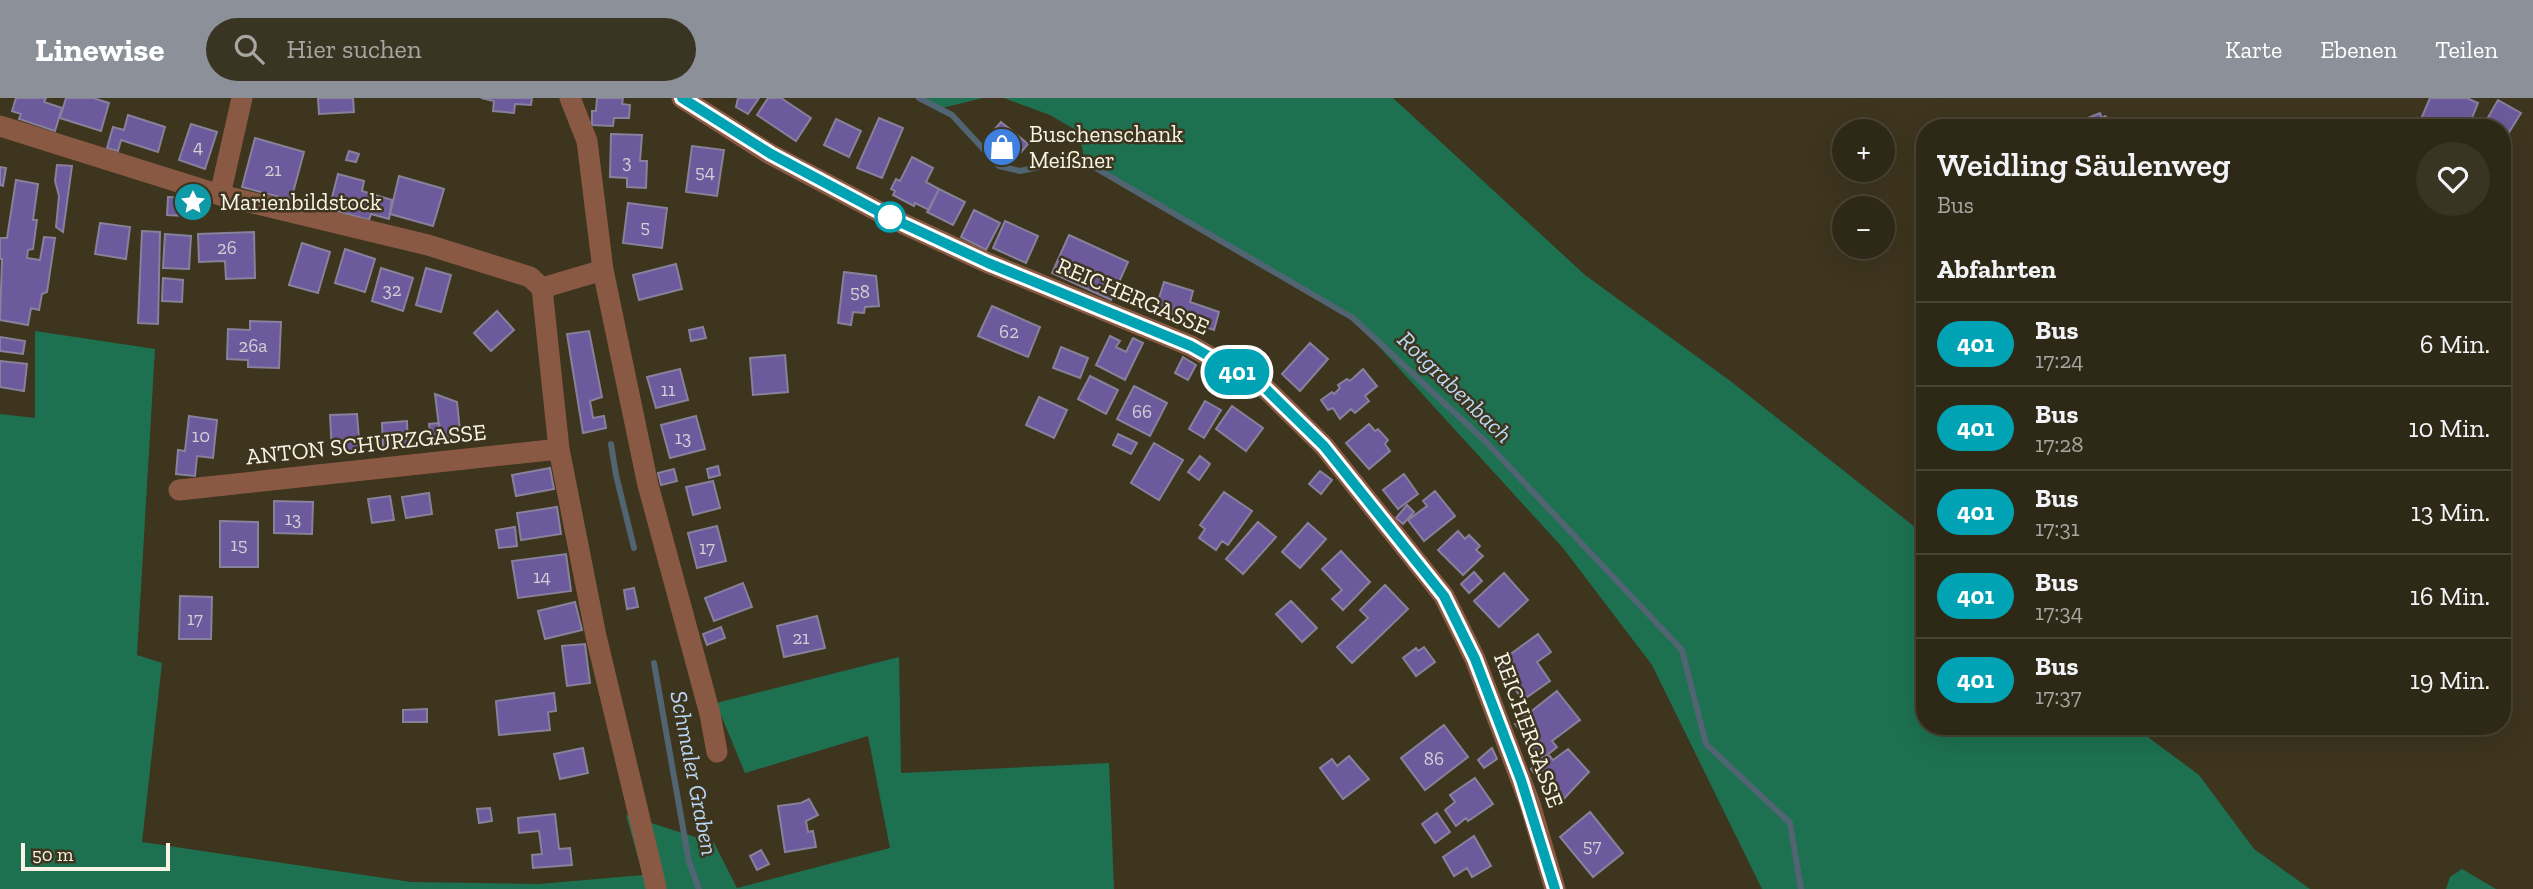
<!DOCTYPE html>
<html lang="de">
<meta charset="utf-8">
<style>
body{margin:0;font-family:"Zilla Slab",serif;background:#3a3423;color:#f1f3f6;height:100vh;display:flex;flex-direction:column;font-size:26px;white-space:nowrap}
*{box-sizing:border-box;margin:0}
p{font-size:23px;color:#a7a6a1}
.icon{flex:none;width:38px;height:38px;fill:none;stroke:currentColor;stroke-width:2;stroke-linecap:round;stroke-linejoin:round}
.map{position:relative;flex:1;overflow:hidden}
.details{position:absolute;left:1916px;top:21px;width:595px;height:616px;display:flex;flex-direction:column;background:#2e2816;border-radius:28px;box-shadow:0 7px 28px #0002,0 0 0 2px #494435}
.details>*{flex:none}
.badge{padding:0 14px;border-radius:23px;font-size:24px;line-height:46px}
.buttons{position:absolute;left:1832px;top:21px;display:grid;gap:14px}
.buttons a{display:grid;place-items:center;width:63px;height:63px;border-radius:50%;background:#2e2816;box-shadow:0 7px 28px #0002,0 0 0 2px #494435;font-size:35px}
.scale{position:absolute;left:21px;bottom:18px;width:149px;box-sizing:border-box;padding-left:7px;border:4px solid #f9f4e6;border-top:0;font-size:19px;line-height:24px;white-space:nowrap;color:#f9f4e6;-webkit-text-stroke:5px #3d351e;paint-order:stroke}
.map>.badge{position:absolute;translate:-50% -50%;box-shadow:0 0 0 4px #fff}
h2{padding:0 21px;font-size:26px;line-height:63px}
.round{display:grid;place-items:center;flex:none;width:74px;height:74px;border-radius:37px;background:#3a3423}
.summary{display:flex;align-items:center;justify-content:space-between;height:119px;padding:0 21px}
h1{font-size:33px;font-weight:600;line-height:52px}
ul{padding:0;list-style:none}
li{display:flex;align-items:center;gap:21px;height:84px;padding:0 21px;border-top:2px solid #494435}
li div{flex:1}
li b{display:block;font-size:26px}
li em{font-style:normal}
li .badge{min-width:77px;font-weight:700;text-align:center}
header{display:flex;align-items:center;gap:42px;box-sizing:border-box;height:98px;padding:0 35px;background:#8c9099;color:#fff}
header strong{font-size:33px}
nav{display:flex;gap:38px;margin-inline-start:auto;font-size:24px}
.search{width:490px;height:63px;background:#3a3423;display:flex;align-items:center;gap:18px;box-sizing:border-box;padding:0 24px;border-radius:38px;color:#a7a6a1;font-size:26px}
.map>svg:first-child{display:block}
.green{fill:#1d7151}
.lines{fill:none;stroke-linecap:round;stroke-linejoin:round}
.stream{stroke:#506472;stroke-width:6}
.building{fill:#6c5a9c;stroke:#87819b;stroke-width:2}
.street{stroke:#8a5943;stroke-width:21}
.line-casing{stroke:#fff;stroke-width:16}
.line{stroke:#00a3b4;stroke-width:10}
.stop-dot{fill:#fff;stroke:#00a3b4;stroke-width:3.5}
.labels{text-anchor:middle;stroke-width:5;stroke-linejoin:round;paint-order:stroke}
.number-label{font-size:19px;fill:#d6ced4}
.poi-label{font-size:23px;fill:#f9f4e6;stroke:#3d351e;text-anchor:start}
.street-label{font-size:23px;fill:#f9f4e6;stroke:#3d351e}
.water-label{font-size:24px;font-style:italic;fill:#b9d7f6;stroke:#3d351e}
</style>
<header>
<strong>Linewise</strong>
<div class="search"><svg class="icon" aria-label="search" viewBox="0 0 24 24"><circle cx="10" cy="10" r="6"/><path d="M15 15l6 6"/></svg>Hier suchen</div>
<nav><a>Karte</a><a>Ebenen</a><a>Teilen</a></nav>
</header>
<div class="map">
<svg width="2533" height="791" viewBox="0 0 2533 791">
<rect width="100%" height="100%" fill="#3d351e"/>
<!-- green -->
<path class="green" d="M923,0h60l-41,10z
M1004,0h389l192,177 148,108 192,152v191h208l66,49 55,74 56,40h-548l-110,-224 -89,-117 -212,-232 -266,-154 -6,-30 -29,-17z
M35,233l120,18 -18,306 25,8 -20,179 269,40 128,2 104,-9 -17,-60 88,28 23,45 153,-40 -22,-112 -123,37 -29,-70 183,-46 2,116 208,-10 5,126h-1114v-475l35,4z
M2462,771l34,20h-50l4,-12z"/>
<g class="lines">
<!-- stream -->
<path class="stream" d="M919,0l33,17 47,51 21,5 49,-10 13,-1 271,158 132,123 197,209 24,94 84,79 11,66
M611,346l5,31 18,73
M654,565l35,199 10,27"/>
</g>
<!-- building -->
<path class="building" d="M16,0h30l-2,4 18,6 -7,23 -36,-12 2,-5 -9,-3z
M66,0h27l16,5 -8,28 -41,-13z
M318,0h35l1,14 -35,2z
M481,0h51l-1,7 -16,-1 -1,9 -21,-2 1,-10z
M597,0h26l-1,6 8,1 -1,13h-15l-1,8 -21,-1v-14h4z
M738,0h21l-11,16 -12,-7z
M768,0h13l30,20 -15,23 -39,-26z
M2430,0h37l11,5 -10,25h-26l-21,-9z
M2498,2l23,13 -13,21 -6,-3v-3h-5l-11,-7z
M2100,15l2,5 3,-2 9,7 5,-2 3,7h-39l-3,-7z
M128,17l37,12 -7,25 -37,-12 -3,11 -11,-3 6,-21 11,3z
M879,20l24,10 -21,50 -25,-10z
M836,21l25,12 -12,26 -25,-12z
M1001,24l27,22 -12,14 -27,-22z
M191,26l26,8 -12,37 -26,-9z
M611,36l31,1 -2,26h7l-1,27 -19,-1v-9l-17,-1z
M255,40l49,14 -13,48 -49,-13z
M692,48l32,4 -7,46 -31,-4z
M349,53l10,3 -3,8 -10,-2z
M912,59l21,11 -7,14 13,7 -10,21 -14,-7 -1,3 -21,-11 2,-4 -4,-2 5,-10 4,2z
M57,67l15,1 -9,66 -7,-5 3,-31 -4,-15z
M0,69l6,1 -3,18 -3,-1z
M338,76l26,7 -2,10 30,9 -3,19 -18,-5 -2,6 -40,-11z
M399,78l45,13 -11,37 -43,-12z
M16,82l22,4 -5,36h4l-4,29 -5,1 -1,8 13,2 4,-23 11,1 -8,54 -5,2 -3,16 -8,-2 -3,17 -28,-5 2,-61h-2v-21h7z
M939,91l26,13 -12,23 -26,-13z
M168,99l18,1 -1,18 -18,-1z
M628,105l39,5 -5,40 -39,-5z
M974,112l26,13 -14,27 -25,-13z
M1005,123l33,15 -12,27 -33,-15z
M100,125l30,4 -4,32 -31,-5z
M142,133l18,1 -2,92 -20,-1z
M254,134l1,46 -29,1 -1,-18 -26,1 -1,-28z
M165,136l26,2 -2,33 -26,-1z
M1069,137l59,27 -17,38 -59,-27z
M302,145l28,9 -12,41 -29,-8z
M345,151l30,10 -10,33 -30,-9z
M676,166l6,25 -43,11 -6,-25z
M381,170l32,10 -10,33 -31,-10z
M426,170l25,7 -10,37 -25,-7z
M844,174l32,4 3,30 -14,1 -1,6 -11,-1 -2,13 -13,-2z
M163,180l20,2 -1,22 -20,-1z
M1164,184l29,9 -3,11 29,10 -5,18 -59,-19z
M992,208l48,21 -12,30 -50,-21z
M497,213l17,19 -23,21 -17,-18z
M250,223l31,1 -2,46 -31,-1v-7l-21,-1 1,-30 22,1z
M703,229l3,11 -15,3 -2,-11z
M589,233l13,66 -12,4 3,17 11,-2 2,12 -23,5 -16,-99z
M1110,238l10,5 -4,6 10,5 7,-14 10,5 -18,37 -29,-15z
M0,239l25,4 -2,13 -23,-3z
M1310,245l18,16 -28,32 -18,-17z
M1061,249l27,11 -8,20 -27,-10z
M785,257l3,37 -35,3 -3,-37z
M1183,259l13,8 -8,15 -13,-7z
M0,263l27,3 -3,27 -24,-4z
M680,271l8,31 -32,8 -9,-31z
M1363,271l14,17 -12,10 4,5 -14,12 -4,-4 -11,10 -7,-11 -5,2 -7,-10 11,-8 2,2 6,-6 -2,-3 9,-6 3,2z
M1090,278l28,14 -12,24 -28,-15z
M1134,288l33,17 -17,33 -33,-17z
M435,296l22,8 4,38 -20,3z
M1039,299l28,13 -13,28 -28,-13z
M1205,303l16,9 -17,28 -15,-9z
M1232,308l31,22 -17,23 -30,-22z
M357,316l3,37 -28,1 -2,-37z
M189,318l28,4 -4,38 -16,-2 -2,20 -19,-2 2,-24 7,1z
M696,318l9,33 -35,9 -9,-33z
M407,323l1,25 -25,1 -1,-24z
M439,325l2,16 -10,1 -2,-16z
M1369,326l6,7 3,-2 10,11 -3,4 5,7 -21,18 -23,-26z
M1118,336l19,9 -6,11 -18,-9z
M1154,345l29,17 -24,40 -28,-17z
M1200,358l10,8 -11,16 -11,-8z
M718,368l2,9 -11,3 -2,-9z
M550,370l4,21 -38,7 -4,-21z
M674,371l3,12 -16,4 -3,-12z
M1320,373l12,9 -11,14 -12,-10z
M1404,376l14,20 -20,15 -15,-19z
M713,383l7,27 -27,7 -7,-28z
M1435,393l20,25 -31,25 -16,-21 19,-14 -4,-5z
M1224,394l28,19 -24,34 -6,-4 -6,9 -17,-12 6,-9 -5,-4z
M429,395l3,21 -26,4 -4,-21z
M390,398l4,24 -22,3 -4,-24z
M274,403l39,1 -1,32 -38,-1z
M1407,407l7,7 -11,12 -7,-6z
M557,409l4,27 -40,6 -4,-27z
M220,423l38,1v45h-38z
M1258,424l18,15 -33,37 -17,-15z
M1308,425l18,16 -26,29 -18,-16z
M717,428l9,35 -29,7 -9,-35z
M515,429l2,19 -18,2 -3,-18z
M1458,433l7,8 4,-4 11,11 -4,4 7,6 -20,19 -25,-25z
M1341,453l29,31 -27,28 -11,-11 10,-9 -20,-21z
M566,456l5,37 -53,7 -6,-37z
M1474,474l8,9 -13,12 -8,-9z
M1504,475l24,27 -29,27 -25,-26z
M743,485l9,24 -38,14 -9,-23z
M1385,487l23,24 -56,54 -15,-16 31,-29 -8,-8z
M634,490l4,19 -11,2 -3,-19z
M180,498l32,1 -1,42h-32z
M1291,503l26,27 -15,14 -26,-28z
M575,504l7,28 -37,9 -7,-28z
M817,518l8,32 -41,9 -7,-31z
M721,529l4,11 -18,7 -4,-11z
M1538,536l13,18 -14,10 13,19 -27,19 -26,-36z
M585,546l5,39 -23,3 -5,-40z
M1424,549l11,15 -19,14 -13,-18 13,-10 2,3z
M1557,593l23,29 -28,21 5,6 -15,12 -27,-35z
M554,595l2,18 -8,1 2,18 -51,5 -3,-34z
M427,611v13h-24v-12z
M1444,627l24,32 -43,33 -24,-32z
M583,650l5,25 -28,6 -6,-25z
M1492,650l5,11 -13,9 -6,-8z
M1568,651l21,23 -30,32 -28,-35 18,-14 4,5z
M1349,658l20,23 -26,20 -23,-31 12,-9 5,7z
M1475,680l18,26 -25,17 -2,-3 -10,8 -11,-16 10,-8 -5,-7z
M809,701l9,16 -12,6 2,11 5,-1 3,16 -31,5 -7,-46 23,-3z
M490,710l2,13 -13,2 -2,-14z
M1590,714l33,41 -30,24 -33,-40z
M1437,715l13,19 -15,11 -13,-19z
M555,716l4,35 11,-1 2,17 -39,3 -1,-13 10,-1 -3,-23 -20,2 -1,-15z
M1474,738l17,30 -19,11 -5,-9 -13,8 -11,-19z
M761,752l8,14 -12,6 -7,-14z"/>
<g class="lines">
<!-- street -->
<path class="street" d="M570,0l17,43 16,129 45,215 62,229 7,38
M682,0l88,56 121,64 97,45 203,83 74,42 59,58 120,150 31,63 55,145 25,85
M0,28l220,69 208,50 102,32 12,11 61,-18
M220,97l22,-97
M542,190l17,161 37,187 60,251
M179,392l380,-41"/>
</g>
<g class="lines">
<!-- line casing -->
<g class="line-casing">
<path id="line" d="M682,0l89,56 120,64 97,45 203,83 74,42 59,58 120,150 31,63 46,121 34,109"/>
</g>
<!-- line -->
<use href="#line" class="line"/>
</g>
<!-- icons -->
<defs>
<g id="shop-disc" transform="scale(2.0125)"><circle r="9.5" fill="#3f7fe0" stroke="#3d351e"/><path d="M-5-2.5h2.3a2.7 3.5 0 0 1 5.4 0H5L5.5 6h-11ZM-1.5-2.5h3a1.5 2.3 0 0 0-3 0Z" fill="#fff"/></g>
<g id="sight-disc" transform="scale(2.0125)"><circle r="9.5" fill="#0f9aa8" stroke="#3d351e"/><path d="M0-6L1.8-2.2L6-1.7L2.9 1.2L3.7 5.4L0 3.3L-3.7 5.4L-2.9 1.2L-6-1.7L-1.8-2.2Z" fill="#fff"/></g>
</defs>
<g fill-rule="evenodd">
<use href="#shop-disc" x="1002" y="49"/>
<use href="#sight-disc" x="193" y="104"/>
</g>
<!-- markers -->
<circle class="stop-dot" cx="890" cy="119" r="14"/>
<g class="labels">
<!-- number labels -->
<g class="number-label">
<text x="198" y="55">4</text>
<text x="627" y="70">3</text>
<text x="273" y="78">21</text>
<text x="705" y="80">54</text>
<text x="645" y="135">5</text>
<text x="227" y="156">26</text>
<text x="392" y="198">32</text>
<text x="860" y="200">58</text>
<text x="1009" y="240">62</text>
<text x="253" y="254">26a</text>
<text x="668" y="298">11</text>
<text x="1142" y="320">66</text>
<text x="201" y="344">10</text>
<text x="683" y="346">13</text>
<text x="293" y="427">13</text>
<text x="239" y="453">15</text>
<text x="707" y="456">17</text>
<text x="542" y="485">14</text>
<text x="195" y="527">17</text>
<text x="801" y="546">21</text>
<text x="1434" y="667">86</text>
<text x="1592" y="754">57</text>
</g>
<!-- poi labels -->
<g class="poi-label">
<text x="1029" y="44">Buschenschank<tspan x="1029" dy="26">Meißner</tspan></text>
<text x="220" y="112">Marienbildstock</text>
</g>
<!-- street labels -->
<g class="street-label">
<text transform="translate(1133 198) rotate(23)" y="8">REICHERGASSE</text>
<text transform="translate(366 346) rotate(-6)" y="8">ANTON SCHURZGASSE</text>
<text transform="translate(1529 632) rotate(70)" y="8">REICHERGASSE</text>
</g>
<!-- water labels -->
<g class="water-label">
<text transform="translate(1455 289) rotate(44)" y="8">Rotgrabenbach</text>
<text transform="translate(694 675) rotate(79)" y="8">Schmaler Graben</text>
</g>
</g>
</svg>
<div class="buttons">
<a>+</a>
<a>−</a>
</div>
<div class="scale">50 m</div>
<b class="badge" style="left:1237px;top:274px;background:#00a3b4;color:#fff">401</b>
<section class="details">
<div class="summary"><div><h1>Weidling Säulenweg</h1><p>Bus</p></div><a class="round"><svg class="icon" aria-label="heart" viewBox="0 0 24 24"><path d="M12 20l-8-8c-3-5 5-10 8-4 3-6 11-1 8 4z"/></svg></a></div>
<h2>Abfahrten</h2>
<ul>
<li><span class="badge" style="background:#00a3b4;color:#fff">401</span><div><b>Bus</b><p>17:24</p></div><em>6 Min.</em></li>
<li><span class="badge" style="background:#00a3b4;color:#fff">401</span><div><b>Bus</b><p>17:28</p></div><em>10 Min.</em></li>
<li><span class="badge" style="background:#00a3b4;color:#fff">401</span><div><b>Bus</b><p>17:31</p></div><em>13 Min.</em></li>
<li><span class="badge" style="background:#00a3b4;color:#fff">401</span><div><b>Bus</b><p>17:34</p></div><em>16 Min.</em></li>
<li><span class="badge" style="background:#00a3b4;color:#fff">401</span><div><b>Bus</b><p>17:37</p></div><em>19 Min.</em></li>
</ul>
</section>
</div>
